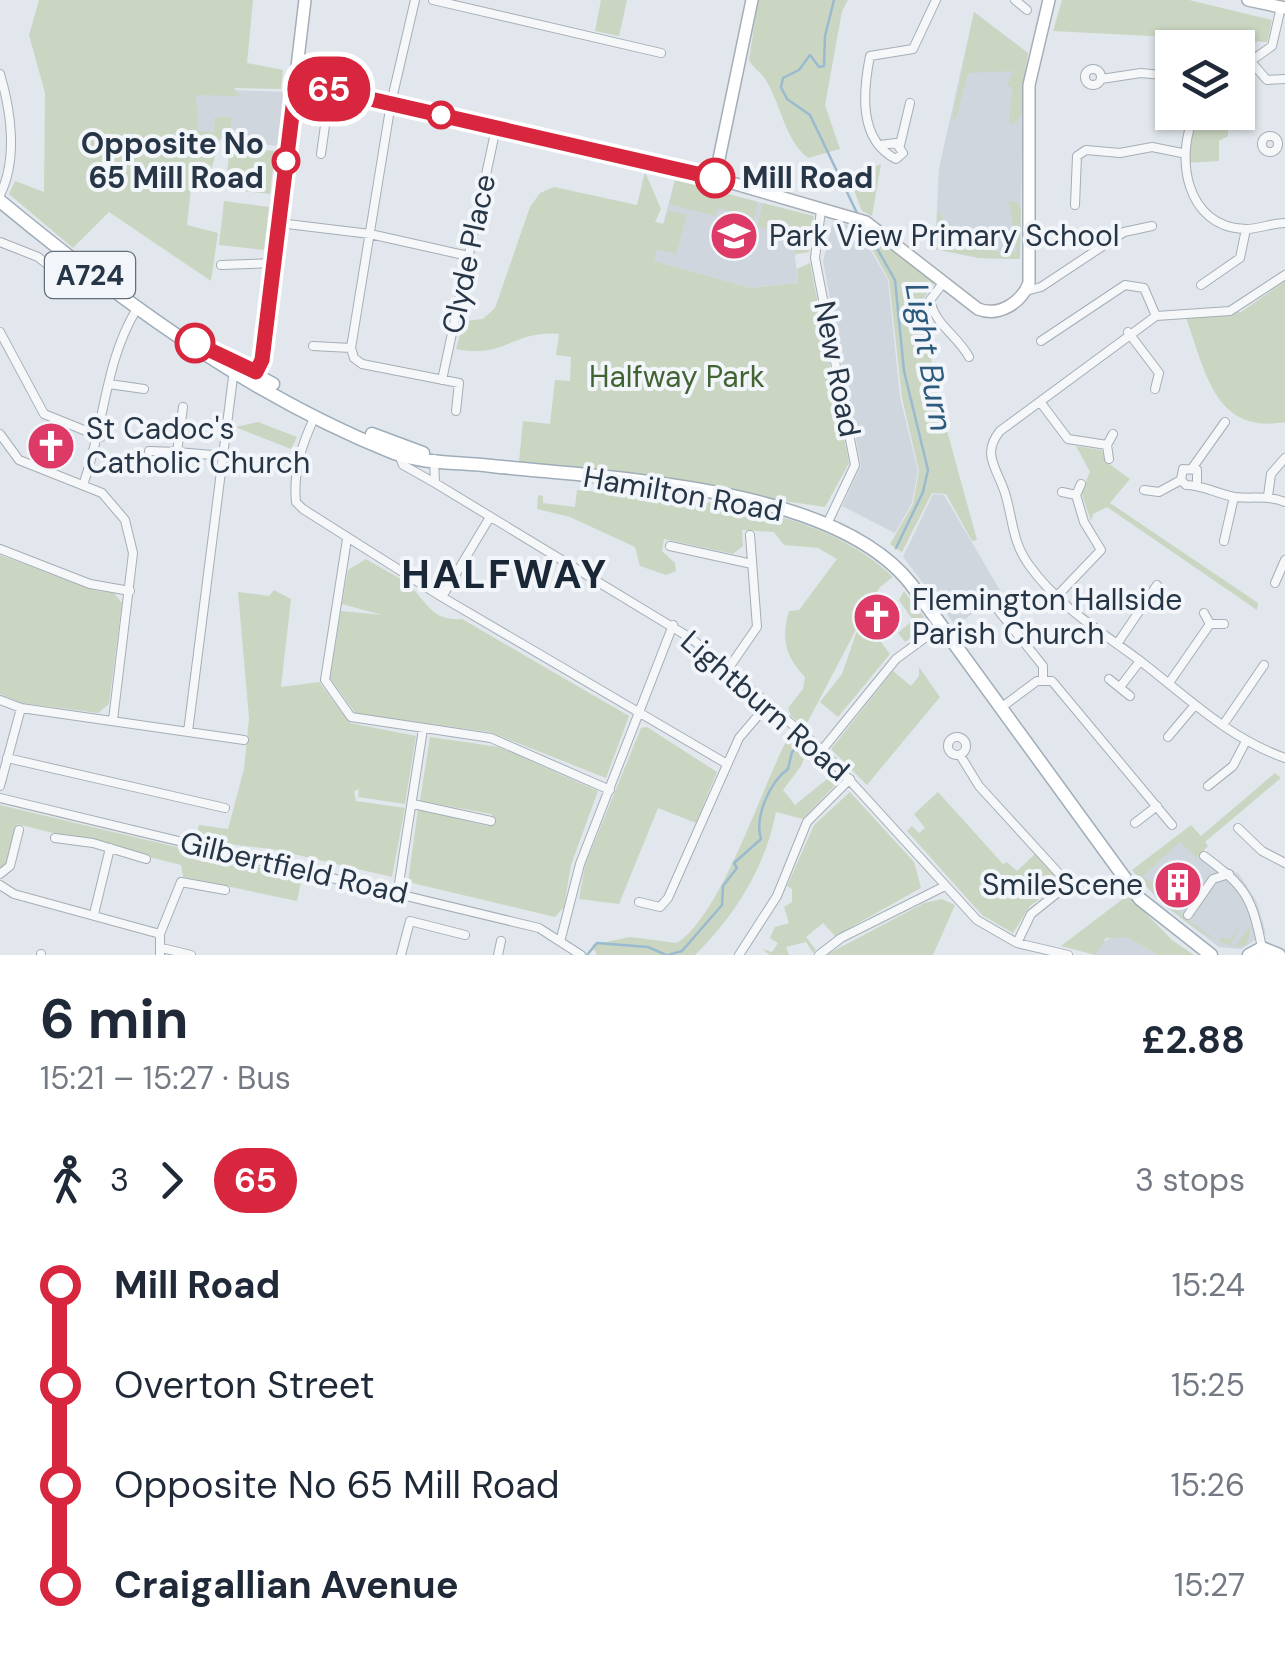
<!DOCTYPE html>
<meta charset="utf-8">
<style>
body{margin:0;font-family:"DM Sans",sans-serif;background:#f2f2f3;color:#1f2937;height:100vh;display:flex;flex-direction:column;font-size:38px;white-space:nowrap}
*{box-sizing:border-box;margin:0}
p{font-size:32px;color:#747a83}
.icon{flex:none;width:55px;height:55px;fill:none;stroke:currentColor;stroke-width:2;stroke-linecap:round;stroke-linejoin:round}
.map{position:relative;height:955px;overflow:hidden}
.details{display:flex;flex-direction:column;background:#fff;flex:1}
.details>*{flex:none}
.badge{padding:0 20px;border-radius:32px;font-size:35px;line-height:65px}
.tools{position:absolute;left:1155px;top:30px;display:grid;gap:20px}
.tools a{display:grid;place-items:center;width:100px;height:100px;border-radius:0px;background:#fff;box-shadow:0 2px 8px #0004;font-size:50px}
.map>.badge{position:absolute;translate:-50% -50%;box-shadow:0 0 0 5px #fff}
.legs{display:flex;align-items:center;gap:15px;height:110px;padding:0 40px;font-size:32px}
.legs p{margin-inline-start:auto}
.headline{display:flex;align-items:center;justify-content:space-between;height:170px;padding:0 40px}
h1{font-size:55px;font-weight:700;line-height:75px}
ul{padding:0 40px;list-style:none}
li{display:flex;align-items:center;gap:35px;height:100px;font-size:38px}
li i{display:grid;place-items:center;width:15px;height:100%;margin:0 12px;background:currentColor}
li i::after{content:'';width:25px;height:25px;margin:-12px;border:8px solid;border-radius:50%;background:#fff}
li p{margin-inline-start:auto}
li:first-child i{background:linear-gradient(#0000 50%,currentColor 0)}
li:last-child i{background:linear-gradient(currentColor 50%,#0000 0)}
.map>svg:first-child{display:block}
.built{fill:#cfd6de}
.green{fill:#cad6c2}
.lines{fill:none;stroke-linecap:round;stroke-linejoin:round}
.stream{stroke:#99bacf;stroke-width:2.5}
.street-casing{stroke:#a5aeb7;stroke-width:10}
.secondary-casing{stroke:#a5aeb7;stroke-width:14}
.primary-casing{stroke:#9fadb9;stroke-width:15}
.street{stroke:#f5f7f9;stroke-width:8}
.secondary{stroke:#fff;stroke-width:11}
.primary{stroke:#fff;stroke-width:12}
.line-1-casing{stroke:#fff;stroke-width:22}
.line-1{stroke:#d7263d;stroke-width:15}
.stop-1-dot{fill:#fff;stroke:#d7263d;stroke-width:5}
.labels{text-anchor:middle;stroke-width:8;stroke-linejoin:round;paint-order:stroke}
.shield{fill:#f2f5f9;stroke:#646f7c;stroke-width:2.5}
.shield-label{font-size:28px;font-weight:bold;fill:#273646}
.stop-label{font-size:30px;font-weight:bold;fill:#273646;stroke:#f2f5f9;text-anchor:end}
.poi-label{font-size:30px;fill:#273646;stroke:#f2f5f9;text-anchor:start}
.street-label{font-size:30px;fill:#273646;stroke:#f2f5f9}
.park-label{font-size:30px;fill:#426333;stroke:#f2f5f9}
.water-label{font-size:32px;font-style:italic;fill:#2d5b7e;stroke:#f2f5f9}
.district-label{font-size:40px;font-weight:bold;letter-spacing:2.5px;fill:#1a2736;stroke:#f2f5f9}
</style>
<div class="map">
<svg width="1285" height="955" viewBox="0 0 1285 955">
<rect width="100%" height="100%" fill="#e1e7ec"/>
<!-- built -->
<path class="built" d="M974,12l54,41 -5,32 -3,174 -41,-1 -44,-9 4,-81z
M162,87l121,5 -5,54 -85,-11z
M675,180l136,36 -16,40 3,27 -47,5 -98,-27z
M833,221l24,6 31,53 12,117 18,74 -6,32 -17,30 -53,-27 19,-40 -38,-205z
M933,494l11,1 57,97 -45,34 -53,-69z
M1177,838l62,36 18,28 9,31 -25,16 -22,-2 -58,-44 -21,-24z
M1114,936l13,1 31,18h-63l6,-12z"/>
<!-- green -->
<path class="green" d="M39,0h214l-6,63 36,7 -2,19 -47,-1 6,8 -44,-1 2,36 16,1 1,-15h16v15h13l-1,10 -23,-3 -11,39 -17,-1 -5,48 31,8 -7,48 -102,-69 -36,36 -64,-54 6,-13 29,11 1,-99 -16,-58z
M601,0h26l-8,36 -24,-5z
M758,0h90l-6,11 -17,94 15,44 -32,9c-25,-21 -26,-53 -43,-79 -4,-7 -12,-11 -16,-19z
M1062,0h127l83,20 -5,22 -214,-11z
M974,12l54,41 -7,64 -7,7 -5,-1 3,-35 -5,-3 6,-14 -45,2 -12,46h-4z
M1198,113h17l13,13v10l-9,5v20l-34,2z
M230,146l45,5 -5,43 -45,-5z
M881,164l-9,52 -10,-5 -13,-34z
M645,172l16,37 -6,13 9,2 4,-14 19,5 -11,39 -19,-5 -3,12 97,27 47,-5 -1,-14 13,-6 39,200 -24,44 -306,-45 4,-41 27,3 5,-44 15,1 1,-24 -15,-2 3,-21c-45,-4 -55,25 -103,15l8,-28 19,-2 12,-11 35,-101 10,-14 14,-6 83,18z
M675,180l83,22 -6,24 -19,-5 2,-8 -17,-5 -3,8 -46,-12z
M224,201l45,6 -5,43 -45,-5z
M1009,201l8,1 4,7 -1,50 -41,-1 -44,-9 3,-39 13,25h23l7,7 13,-7 1,17h22z
M763,203l51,13 -5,36 -13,2 -4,-19 -35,-8z
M875,237l60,44 -11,17 10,85 43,157 -5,1 -26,-47 -14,-1 -30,59 -12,-8 23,-40 6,-33 -17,-73 -13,-118 -22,-40z
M1285,281v141c-72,13 -80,-54 -100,-107l56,-3z
M258,422l39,15 -6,12 -56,-22z
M1076,446l26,4 3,11 25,18 -20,24 148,100 -1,7 -150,-103 -14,7 -2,7 -10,-29 9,-20z
M577,490c105,10 235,10 316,87l-13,10 -18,30 28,37 -52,63 -18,-15 22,-28 18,-52 -55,105 -14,-11 -3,-8 15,-19 2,-12c-20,-21 -24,-38 -16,-66l10,-1 38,-51 -19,-11 -34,-3 -10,-13 -32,-2 1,16 -10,8 -69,-15 -2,12 13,12 1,8 -10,4 -26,-9 -5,-19 -65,-30 -33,-8 1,-14 5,1v7l32,4z
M0,555l97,36 17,2 8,10 -13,101 -11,9 -76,-10 -22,-9z
M366,559c14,9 35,18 47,30 16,17 21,32 49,30l167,97 -23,62 -116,-46 -134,-18 -26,-36 11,-67 41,4 -40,-11 6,-34z
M274,590l17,9 -10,88 38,-5 31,41 66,13 -11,68 -47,-7 1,-8 -5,2 2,10 49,7 -13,69 -120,-28 -77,-9 4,-15 29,4 16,-60 5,-51 -11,-126 31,4z
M904,591l25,33 -24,18 -7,-9 15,-13 -14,-20z
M919,667l21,30 -73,88 -36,-36 62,-78 18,15 8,-10z
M647,727l70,45 -21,51 -38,-15 -39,96 -40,-5 6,-34 56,-137z
M790,734l18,14 -7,18 -18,24 12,15 37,-30 7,6 -36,38 -27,-7c-11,57 -42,104 -81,143h-98l-5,-10 38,-8 47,6c46,-30 85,-159 113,-209z
M430,737l69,10 99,44 -27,74 -7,42 -9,10 -147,-35 10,-73 70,17 7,-7 -4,-5 -71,-13z
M1275,773l6,5 -76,64 3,4 -11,12 -17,-16 -37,34 8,6 5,-3 9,8 -4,5 23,25 34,24 4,-4 8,3 11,-15 -10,19 4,2 16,-21 -4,20c-34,10 -99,-55 -115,-75l59,-45 10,11z
M850,792l64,70 7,26 -86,48 -12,-13 -17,14 10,13 -3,3 -7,-11 -20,5 3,8h-19l-8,-6 10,3 6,-9 -8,-5 5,-11 14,-4 -5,-16 8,-5v-13l-5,-3 27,-61z
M938,792l65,72 4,-2 10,9 18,-17 23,25 -2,8 -26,19 -17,27 -31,-18 -75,-84 5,-5 7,7 6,-5 -11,-14z
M0,805l302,72 -5,24 -114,-24 -2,-12 -164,-41 -11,42 -6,4z
M1128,895l44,45 22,15h-36l-31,-18 -21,1 -11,17 -34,-9z
M942,899l13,6 -22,50h-107l98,-52z"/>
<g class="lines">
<!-- stream -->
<path class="stream" d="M834,0l-9,36 -1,30 -5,1 -9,-12 -11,15 -16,8 -2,9 6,12 23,16 47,98
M866,229l29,51 9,91 24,99 -5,22 -27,56
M587,955l10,-12 51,4 18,8
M668,955l14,-4 40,-46 1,-19 14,-18 -3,-5 27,-24c-7,-22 9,-57 27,-70l4,-17 7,-7"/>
<!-- street casing -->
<g class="street-casing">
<path id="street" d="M415,0l-24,103 -40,245 3,10 8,6 97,19 -3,28
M433,0l228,53
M1015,0l12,10
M1252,63l15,17 18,-1
M1085 77a8 8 0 1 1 16 0a8 8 0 1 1-16 0Z
M1238,70l34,-24 9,-39
M0,74c11,37 18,85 0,121
M1101,79l40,-6 31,3
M1196,112c-22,43 -11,116 50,117 13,0 26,-6 39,-6
M1262 144a8 8 0 1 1 16 0a8 8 0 1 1-16 0Z
M880,145l16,-2 7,10 -7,6c-38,-19 -33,-68 -26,-103l43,-7 23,-49
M900,145l10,-42
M321,154l9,-64
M1075,205l2,-49 9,-6 34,3 32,-6 30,6
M821,210l-6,48 40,207 -27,57
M279,223l91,11 98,22
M0,242l38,15 22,17
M221,265l53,-2
M1285,275l-55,36 -74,5 -156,115c-19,23 -3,37 5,62 8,26 7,49 24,72 30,42 70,65 110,95 47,36 89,78 146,98
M944,282l-14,18c5,25 27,35 39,57
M1201,285l39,-27 6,-29
M1026,291l15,-4 83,-55 28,-6
M0,332l44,82 57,23
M1128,332l31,41 -4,16
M1041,341l84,-56 19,3 12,28
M313,346l38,2
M442,380l54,-252
M109,384l35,5
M1041,403l27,36 39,6
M183,407l-6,45 47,4
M315,416c-13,28 -22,54 -19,86l7,7 139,88 285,167
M0,434l19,26 83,33 23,27 8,33 -20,167
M149,451l28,1
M400,457l3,8 32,18
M434,459l1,24 257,156 130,111 155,170 40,23 51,12
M1109,459l-2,-14 6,-11
M1193,467l32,-45
M1197,484v-14l-14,-1 -2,11 5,5c17,0 31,9 49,12 18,2 32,-2 50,5
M83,485c22,-61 21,-121 53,-175
M1144,490l15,2 22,-12
M1062,492l14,3 5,-11
M1268,496l3,-22 14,-16
M347,539l-22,141 26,37 140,21 119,52
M1224,541l10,-44
M670,546l82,18
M0,549l90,35 40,7
M1275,583l10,-23
M1057,596l44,-46 -17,-28 -8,-27
M442,597l48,-80
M994,605l49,61v12
M1204,613l6,11h14
M1117,644l40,-59
M728,669l29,-42 -7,-92
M1109,679l21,17
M1169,683l41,-59
M1120,687l20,-26
M0,700l21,8 223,32
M1002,707l35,-26h15l120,144
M1223,725l41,-60
M188,732l46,-363
M948 746a9 9 0 1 1 18 0a9 9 0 1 1-18 0Z
M1168,737l27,-32
M822,750l74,-91 45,-33
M960,755l19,31 85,93 -3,11 -30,24 -14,29
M7,758l218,50
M0,786l21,-78
M1208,786l25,-20 13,-25
M0,798l539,130 42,27
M413,804l78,17
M1135,823l22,-17
M1238,828l24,23 23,12
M55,838l38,5 53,16
M1204,856c42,31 48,41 58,92
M0,874l10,-8 9,-36
M0,885l14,9 146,40v21
M398,890l25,-161
M639,902l21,5 8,-9 71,-160 29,-34
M94,914l16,-66
M1188,915l25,-36 16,-5
M160,934l21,-52 44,8
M561,938l19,-74 93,-239
M162,948l29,7
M41,955v-1
M401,955l9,-34 55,14
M498,955l3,-14
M739,955l38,-59 30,-74 43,-43
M819,955l22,-17 104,-52"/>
</g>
<!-- secondary casing -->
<g class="secondary-casing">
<path id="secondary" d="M1248,0l37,8
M296,82l419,96 151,44 112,87c21,8 43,-6 51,-26v-198l20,-85
M715,178l37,-178
M252,380l10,-20 43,-360"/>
</g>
<!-- primary casing -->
<g class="primary-casing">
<path id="primary" d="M0,201c120,99 248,194 394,252 29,11 67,9 98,13 119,13 341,19 419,118l229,315 71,56
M221,356l52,28
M372,434l51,19
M1249,955l13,-7 17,7"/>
</g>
<!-- street -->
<use href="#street" class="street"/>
<!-- secondary -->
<use href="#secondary" class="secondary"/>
<!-- primary -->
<use href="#primary" class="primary"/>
</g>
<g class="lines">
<!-- line-1 casing -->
<g class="line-1-casing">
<path id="line-1" d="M195,343l61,29 6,-12 34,-278 419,96"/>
</g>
<!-- line-1 -->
<use href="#line-1" class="line-1"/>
</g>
<!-- icons -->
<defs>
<g id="school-disc" transform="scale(2.5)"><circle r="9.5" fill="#dd3a67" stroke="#f2f5f9"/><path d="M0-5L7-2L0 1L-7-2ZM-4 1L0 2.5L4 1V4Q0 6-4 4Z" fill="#fff"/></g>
<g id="church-disc" transform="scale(2.5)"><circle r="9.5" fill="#dd3a67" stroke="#f2f5f9"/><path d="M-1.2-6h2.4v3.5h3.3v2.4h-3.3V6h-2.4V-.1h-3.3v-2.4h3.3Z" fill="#fff"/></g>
<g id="building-disc" transform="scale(2.5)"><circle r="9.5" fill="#dd3a67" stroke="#f2f5f9"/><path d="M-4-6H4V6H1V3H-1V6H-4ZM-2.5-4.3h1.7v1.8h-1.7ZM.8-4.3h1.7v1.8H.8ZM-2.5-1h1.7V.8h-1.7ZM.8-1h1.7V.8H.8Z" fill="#fff"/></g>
</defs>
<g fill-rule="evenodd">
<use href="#school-disc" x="734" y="236"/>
<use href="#church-disc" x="51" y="446"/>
<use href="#church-disc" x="877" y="617"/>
<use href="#building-disc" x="1178" y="885"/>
</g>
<!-- markers -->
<g class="stop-1-dot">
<circle cx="441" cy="115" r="12"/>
<circle cx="286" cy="161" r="12"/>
<circle cx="715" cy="178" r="18"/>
<circle cx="195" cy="343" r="18"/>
</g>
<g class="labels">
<!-- shield labels -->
<rect class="shield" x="45" y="252" width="90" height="46" rx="8"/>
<g class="shield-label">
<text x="90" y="285">A724</text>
</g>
<!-- stop labels -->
<g class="stop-label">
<text x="264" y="154">Opposite No<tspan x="264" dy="34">65 Mill Road</tspan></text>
<text x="742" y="188" text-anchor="start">Mill Road</text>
</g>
<!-- poi labels -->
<g class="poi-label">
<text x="769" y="246">Park View Primary School</text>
<text x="86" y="439">St Cadoc's<tspan x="86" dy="34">Catholic Church</tspan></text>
<text x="912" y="610">Flemington Hallside<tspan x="912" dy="34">Parish Church</tspan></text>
<text x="1143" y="895" text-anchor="end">SmileScene</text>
</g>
<!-- street labels -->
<g class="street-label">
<text transform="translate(469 254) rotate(-78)" y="10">Clyde Place</text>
<text transform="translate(837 369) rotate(79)" y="10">New Road</text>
<text transform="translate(683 494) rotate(10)" y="10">Hamilton Road</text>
<text transform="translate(765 706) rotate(41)" y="10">Lightburn Road</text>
<text transform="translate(294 868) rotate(13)" y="10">Gilbertfield Road</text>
</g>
<!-- park labels -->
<g class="park-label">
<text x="677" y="387">Halfway Park</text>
</g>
<!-- water labels -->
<g class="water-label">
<text transform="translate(929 357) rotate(80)" y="11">Light Burn</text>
</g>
<!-- district labels -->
<g class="district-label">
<text x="505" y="588">HALFWAY</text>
</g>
</g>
</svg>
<div class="tools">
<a><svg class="icon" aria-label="layers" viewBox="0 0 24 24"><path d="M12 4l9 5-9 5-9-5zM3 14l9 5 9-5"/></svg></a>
</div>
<b class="badge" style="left:329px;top:89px;background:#d7263d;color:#fff">65</b>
</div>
<section class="details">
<div class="headline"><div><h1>6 min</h1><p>15:21 – 15:27 · Bus</p></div><b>£2.88</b></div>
<div class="legs"><svg class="icon" aria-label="walk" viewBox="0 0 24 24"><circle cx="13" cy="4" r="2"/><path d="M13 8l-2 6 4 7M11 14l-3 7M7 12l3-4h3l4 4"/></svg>3<svg class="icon" aria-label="forward" viewBox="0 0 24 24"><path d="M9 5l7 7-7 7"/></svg><b class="badge" style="background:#d7263d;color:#fff">65</b><p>3 stops</p></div>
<ul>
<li><i style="color:#d7263d"></i><b>Mill Road</b><p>15:24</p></li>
<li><i style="color:#d7263d"></i><span>Overton Street</span><p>15:25</p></li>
<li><i style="color:#d7263d"></i><span>Opposite No 65 Mill Road</span><p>15:26</p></li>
<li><i style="color:#d7263d"></i><b>Craigallian Avenue</b><p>15:27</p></li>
</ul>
</section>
